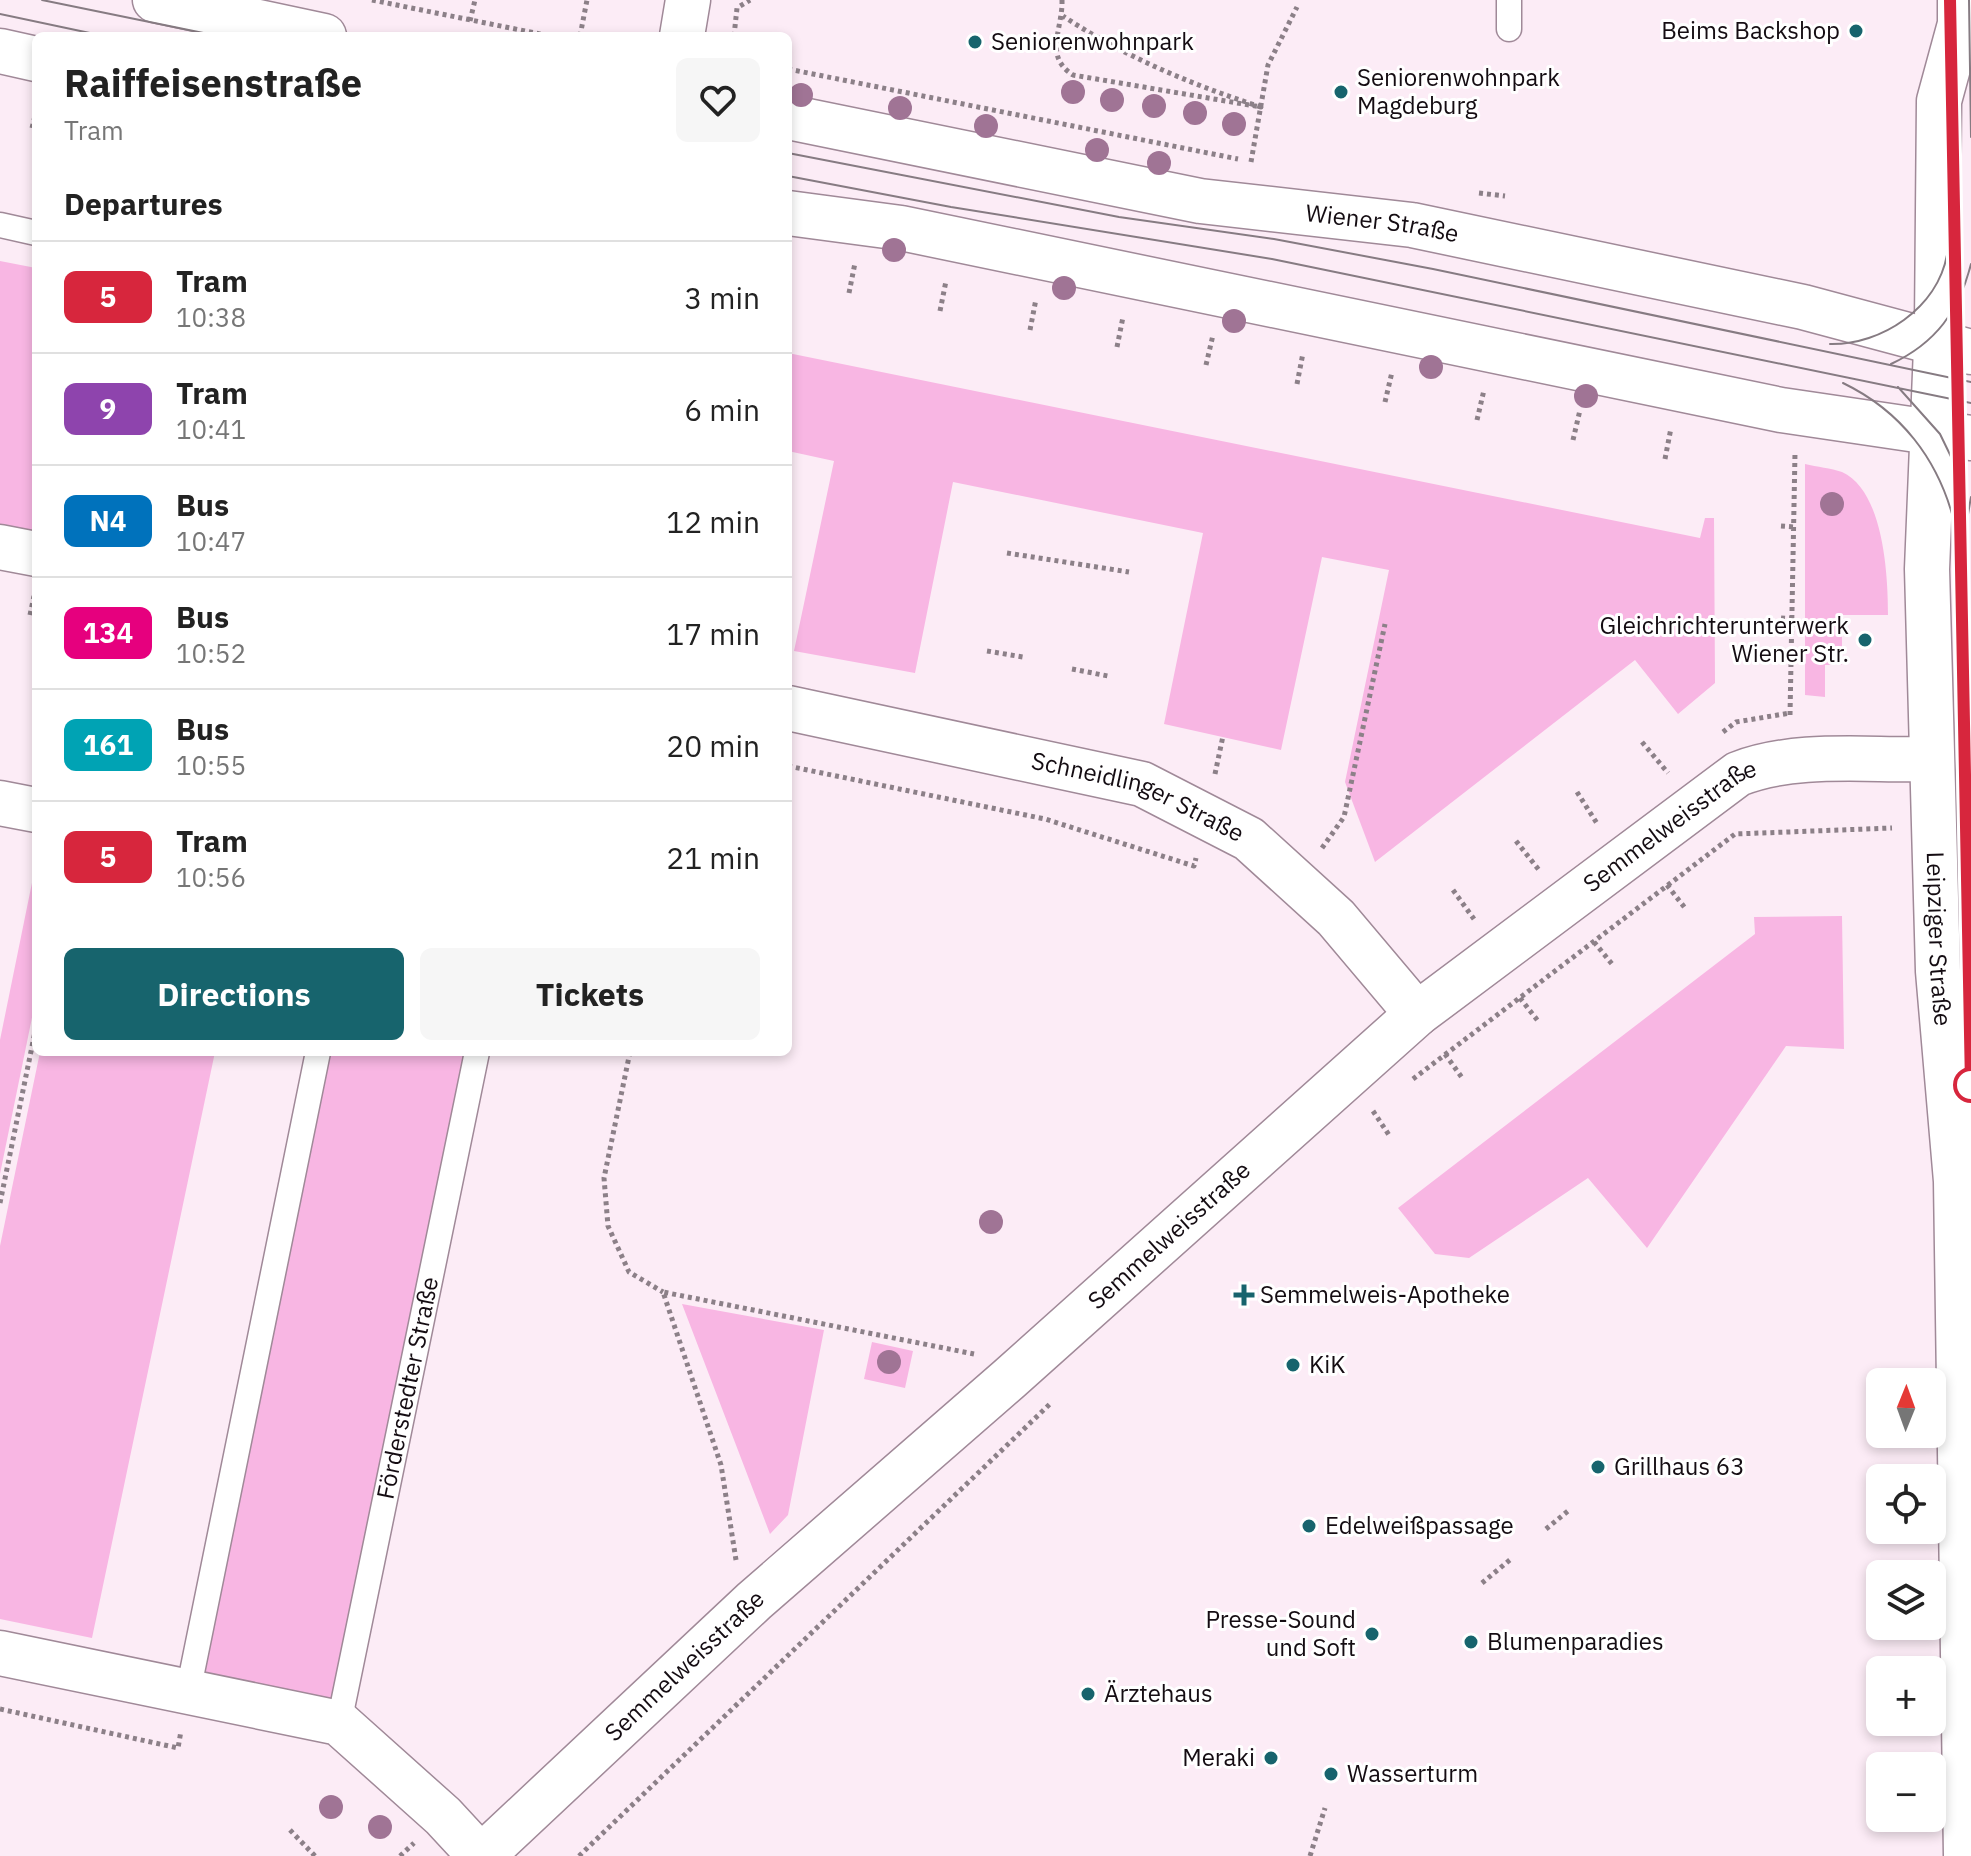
<!DOCTYPE html>
<meta charset="utf-8">
<style>
body{margin:0;font-family:"IBM Plex Sans",sans-serif;background:#f6f6f6;color:#222;height:100vh;display:flex;flex-direction:column;font-size:30px;white-space:nowrap}
*{box-sizing:border-box;margin:0}
p{font-size:26px;color:#767676}
.icon{flex:none;width:44px;height:44px;fill:none;stroke:currentColor;stroke-width:2;stroke-linecap:round;stroke-linejoin:round}
.map{position:relative;flex:1;overflow:hidden}
.side{position:absolute;left:32px;top:32px;width:760px;height:1024px;display:flex;flex-direction:column;background:#fff;border-radius:12px;box-shadow:0 4px 12px #0003}
.side>*{flex:none}
.badge{padding:0 16px;border-radius:12px;font-size:28px;line-height:52px}
.needle{width:52px;rotate:1deg}
.buttons{position:absolute;left:1866px;top:1368px;display:grid;gap:16px}
.buttons a{display:grid;place-items:center;width:80px;height:80px;border-radius:12px;background:#fff;box-shadow:0 4px 12px #0003;font-size:40px}
.map>.badge{position:absolute;translate:-50% -50%;box-shadow:0 0 0 4px #fff}
h2{padding:0 32px;font-size:30px;line-height:72px}
.round{display:grid;place-items:center;flex:none;width:84px;height:84px;border-radius:12px;background:#f6f6f6}
.summary{display:flex;align-items:center;justify-content:space-between;height:136px;padding:0 32px}
h1{font-size:38px;font-weight:700;line-height:60px}
.cta{display:flex;gap:16px;margin-top:auto;padding:16px 32px}
.cta a{flex:1;height:92px;border-radius:12px;background:#17646d;color:#fff;font-size:32px;font-weight:700;line-height:92px;text-align:center}
.cta a+a{background:#f6f6f6;color:#222}
ul{padding:0;list-style:none}
li{display:flex;align-items:center;gap:24px;height:112px;padding:0 32px;border-top:2px solid #e0e0e0}
li div{flex:1}
li b{display:block;font-size:30px}
li em{font-style:normal}
li .badge{min-width:88px;font-weight:700;text-align:center}
.map>svg:first-child{display:block}
.green{fill:#f8b6e3}
.lines{fill:none;stroke-linecap:round;stroke-linejoin:round}
.service-casing{stroke:#a08998;stroke-width:27}
.minor-casing{stroke:#a08998;stroke-width:47}
.secondary-casing{stroke:#a08998;stroke-width:47}
.path{stroke:#8c8088;stroke-width:5;stroke-dasharray:4 4;stroke-linecap:butt}
.service{stroke:#fff;stroke-width:24}
.minor{stroke:#fff;stroke-width:44}
.secondary{stroke:#fff;stroke-width:44}
.tram{stroke:#867b82;stroke-width:2}
.tree{fill:#a07495}
.line-casing{stroke:#fff;stroke-width:18}
.line{stroke:#d7263d;stroke-width:12}
.poi-dot{fill:#17646d;stroke:#fff;stroke-width:3}
.stop-dot{fill:#fff;stroke:#d7263d;stroke-width:4}
.labels{text-anchor:middle;stroke-width:6;stroke-linejoin:round;paint-order:stroke}
.poi-label{font-size:24px;fill:#140c12;stroke:#fff;text-anchor:start}
.street-label{font-size:24px;fill:#140c12;stroke:#fff}
</style>
<div class="map">
<svg width="1971" height="1856" viewBox="0 0 1971 1856">
<rect width="100%" height="100%" fill="#fcecf6"/>
<!-- green -->
<path class="green" d="M0,261l36,7v263l-36,-7z
M788,353l912,185 5,-20h9l1,165 -37,31 -43,-54 -260,202 -30,-80 44,-212 -67,-13 -41,193 -117,-26 39,-191 -250,-51 -38,191 -121,-22 40,-190 -46,-10z
M1805,464c12,3 26,4 37,8 42,19 46,104 46,143h-46v50h-17v32l-20,-2z
M36,863v135l-36,176v-134z
M1842,916l2,133 -58,-3 -139,202 -59,-70 -119,80 -34,-4 -37,-46 357,-274 -1,-17z
M40,1052h175l-123,586 -92,-19v-373z
M327,1052h139l-133,650 -133,-30z
M682,1304l142,26 -36,185 -18,19z
M872,1342l41,9 -8,37 -41,-9z"/>
<g class="lines">
<!-- service casing -->
<g class="service-casing">
<g id="service">
<path d="M1509,29v-29"/>
<path d="M0,225l36,8"/>
<path d="M188,1692l130,-640"/>
<path id="s1" d="M339,1723l138,-671"/>
</g>
</g>
<!-- minor casing -->
<g class="minor-casing">
<g id="minor">
<path d="M682,36l6,-36"/>
<path d="M0,547l36,7"/>
<path id="s2" d="M788,708l354,76 107,55 87,79 81,96"/>
<path d="M0,803l36,7"/>
<path d="M0,1653l339,70 104,93 37,40"/>
<path id="s3" d="M482,1856l272,-255 255,-222 408,-365 321,-240c58,-23 131,-13 193,-15"/>
</g>
</g>
<!-- secondary casing -->
<g class="secondary-casing">
<g id="secondary">
<path d="M155,0l169,36"/>
<path id="s4" d="M1960,0v24l-21,77 -2,223 -10,245 11,402 18,210 10,675"/>
<path d="M0,51l36,8"/>
<path id="s5" d="M788,117l412,84 212,24 391,82 168,45"/>
<path d="M788,213l113,15 880,182 190,28"/>
</g>
</g>
<!-- path -->
<path class="path" d="M372,0l178,36
M1062,0c1,29 -19,56 11,75l188,32c-71,-23 -136,-50 -198,-91
M470,21l5,-21
M580,36l7,-36
M734,36l3,-28 13,-8
M788,69l450,90
M32,128l4,-16
M1251,162l17,-97 29,-58
M1479,193l26,3
M849,293l6,-30
M940,311l6,-30
M1030,330l6,-31
M1117,347l6,-30
M1206,365l7,-30
M1297,384l6,-31
M1385,402l7,-30
M1477,420l7,-30
M1573,440l7,-30
M1665,459l6,-31
M1781,526l13,1
M1007,553l122,19
M30,615l4,-19
M1781,618l11,1
M987,651l36,6
M1072,669l36,7
M1790,715l5,-262
M1723,732l13,-10 54,-9
M1642,742l26,31
M788,766l257,53 149,47 2,-8
M1215,774l8,-38
M1577,792l21,33
M1516,841l23,29
M1322,848l22,-31 41,-193
M1667,885l18,23
M1453,890l21,29
M1594,942l18,22
M1520,998l18,23
M630,1052l-26,126 4,48 21,46 34,20
M1445,1054l18,25
M1413,1079l322,-245 157,-6
M1373,1111l16,24
M0,1203l36,-176
M1546,1529l22,-18
M736,1560l-15,-95 -58,-173 311,62
M1482,1583l29,-24
M0,1709l178,39 3,-17
M290,1830l25,26
M400,1856l14,-13
M579,1856l473,-454
M1310,1856l15,-48"/>
<!-- service -->
<use href="#service" class="service"/>
<!-- minor -->
<use href="#minor" class="minor"/>
<!-- secondary -->
<use href="#secondary" class="secondary"/>
<!-- tram -->
<path class="tram" d="M42,0l176,36
M1950,0l11,515
M1969,0l2,137
M0,14l104,22
M788,153l331,64 155,22 159,30 538,113
M788,176l163,31 321,52 699,144
M1830,344c52,1 107,-36 117,-89
M1891,364c45,-21 68,-53 80,-100
M1843,383c58,28 95,76 111,138
M1898,387l42,47 16,33
M1971,497l-7,40 -2,43 9,504"/>
</g>
<!-- trees -->
<g class="tree">
<circle cx="1073" cy="92" r="12"/>
<circle cx="801" cy="95" r="12"/>
<circle cx="1112" cy="100" r="12"/>
<circle cx="1154" cy="106" r="12"/>
<circle cx="900" cy="108" r="12"/>
<circle cx="1195" cy="113" r="12"/>
<circle cx="1234" cy="124" r="12"/>
<circle cx="986" cy="126" r="12"/>
<circle cx="1097" cy="150" r="12"/>
<circle cx="1159" cy="163" r="12"/>
<circle cx="894" cy="250" r="12"/>
<circle cx="1064" cy="288" r="12"/>
<circle cx="1234" cy="321" r="12"/>
<circle cx="1431" cy="367" r="12"/>
<circle cx="1586" cy="396" r="12"/>
<circle cx="1832" cy="504" r="12"/>
<circle cx="991" cy="1222" r="12"/>
<circle cx="889" cy="1362" r="12"/>
<circle cx="331" cy="1807" r="12"/>
<circle cx="380" cy="1827" r="12"/>
</g>
<g class="lines">
<!-- line casing -->
<g class="line-casing">
<path id="line" d="M1950,0l21,1085"/>
</g>
<!-- line -->
<use href="#line" class="line"/>
</g>
<!-- markers -->
<g class="poi-dot">
<circle cx="1856" cy="31" r="8"/>
<circle cx="975" cy="42" r="8"/>
<circle cx="1341" cy="92" r="8"/>
<circle cx="1865" cy="640" r="8"/>
<path d="M1240 1283h8v8h8v8h-8v8h-8v-8h-8v-8h8z"/>
<circle cx="1293" cy="1365" r="8"/>
<circle cx="1598" cy="1467" r="8"/>
<circle cx="1309" cy="1526" r="8"/>
<circle cx="1372" cy="1634" r="8"/>
<circle cx="1471" cy="1642" r="8"/>
<circle cx="1088" cy="1694" r="8"/>
<circle cx="1271" cy="1758" r="8"/>
<circle cx="1331" cy="1774" r="8"/>
</g>
<circle class="stop-dot" cx="1971" cy="1085" r="16"/>
<g class="labels">
<!-- poi labels -->
<g class="poi-label">
<text x="1840" y="39" text-anchor="end">Beims Backshop</text>
<text x="991" y="50">Seniorenwohnpark</text>
<text x="1357" y="86">Seniorenwohnpark<tspan x="1357" dy="28">Magdeburg</tspan></text>
<text x="1849" y="634" text-anchor="end">Gleichrichterunterwerk<tspan x="1849" dy="28">Wiener Str.</tspan></text>
<text x="1260" y="1303">Semmelweis-Apotheke</text>
<text x="1309" y="1373">KiK</text>
<text x="1614" y="1475">Grillhaus 63</text>
<text x="1325" y="1534">Edelweißpassage</text>
<text x="1356" y="1628" text-anchor="end">Presse-Sound<tspan x="1356" dy="28">und Soft</tspan></text>
<text x="1487" y="1650">Blumenparadies</text>
<text x="1104" y="1702">Ärztehaus</text>
<text x="1255" y="1766" text-anchor="end">Meraki</text>
<text x="1347" y="1782">Wasserturm</text>
</g>
<!-- street labels -->
<g class="street-label">
<text dy="8" stroke="none"><textPath href="#s5" startOffset="604">Wiener Straße</textPath></text>
<text dy="8" stroke="none"><textPath href="#s2" startOffset="362">Schneidlinger Straße</textPath></text>
<text dy="8" stroke="none"><textPath href="#s3" startOffset="1574">Semmelweisstraße</textPath></text>
<text dy="8" stroke="none"><textPath href="#s4" startOffset="942">Leipziger Straße</textPath></text>
<text dy="8" stroke="none"><textPath href="#s3" startOffset="926">Semmelweisstraße</textPath></text>
<text dy="8" stroke="none"><textPath href="#s1" startOffset="342">Förderstedter Straße</textPath></text>
<text dy="8" stroke="none"><textPath href="#s3" startOffset="278">Semmelweisstraße</textPath></text>
</g>
</g>
</svg>
<div class="buttons">
<a><svg class="needle" viewBox="-14 -14 28 28"><path d="M0-13l5 13h-10z" fill="#e53935"/><path d="M0 13l5-13h-10z" fill="#767676"/></svg></a>
<a><svg class="icon" aria-label="locate" viewBox="0 0 24 24"><circle cx="12" cy="12" r="6"/><path d="M12 2v4M12 18v4M2 12h4M18 12h4"/></svg></a>
<a><svg class="icon" aria-label="layers" viewBox="0 0 24 24"><path d="M12 4l9 5-9 5-9-5zM3 14l9 5 9-5"/></svg></a>
<a>+</a>
<a>−</a>
</div>
<section class="side">
<div class="summary"><div><h1>Raiffeisenstraße</h1><p>Tram</p></div><a class="round"><svg class="icon" aria-label="heart" viewBox="0 0 24 24"><path d="M12 20l-8-8c-3-5 5-10 8-4 3-6 11-1 8 4z"/></svg></a></div>
<h2>Departures</h2>
<ul>
<li><span class="badge" style="background:#d7263d;color:#fff">5</span><div><b>Tram</b><p>10:38</p></div><em>3 min</em></li>
<li><span class="badge" style="background:#8e44ad;color:#fff">9</span><div><b>Tram</b><p>10:41</p></div><em>6 min</em></li>
<li><span class="badge" style="background:#0072bc;color:#fff">N4</span><div><b>Bus</b><p>10:47</p></div><em>12 min</em></li>
<li><span class="badge" style="background:#e6007e;color:#fff">134</span><div><b>Bus</b><p>10:52</p></div><em>17 min</em></li>
<li><span class="badge" style="background:#00a3b4;color:#fff">161</span><div><b>Bus</b><p>10:55</p></div><em>20 min</em></li>
<li><span class="badge" style="background:#d7263d;color:#fff">5</span><div><b>Tram</b><p>10:56</p></div><em>21 min</em></li>
</ul>
<div class="cta"><a>Directions</a><a>Tickets</a></div>
</section>
</div>
